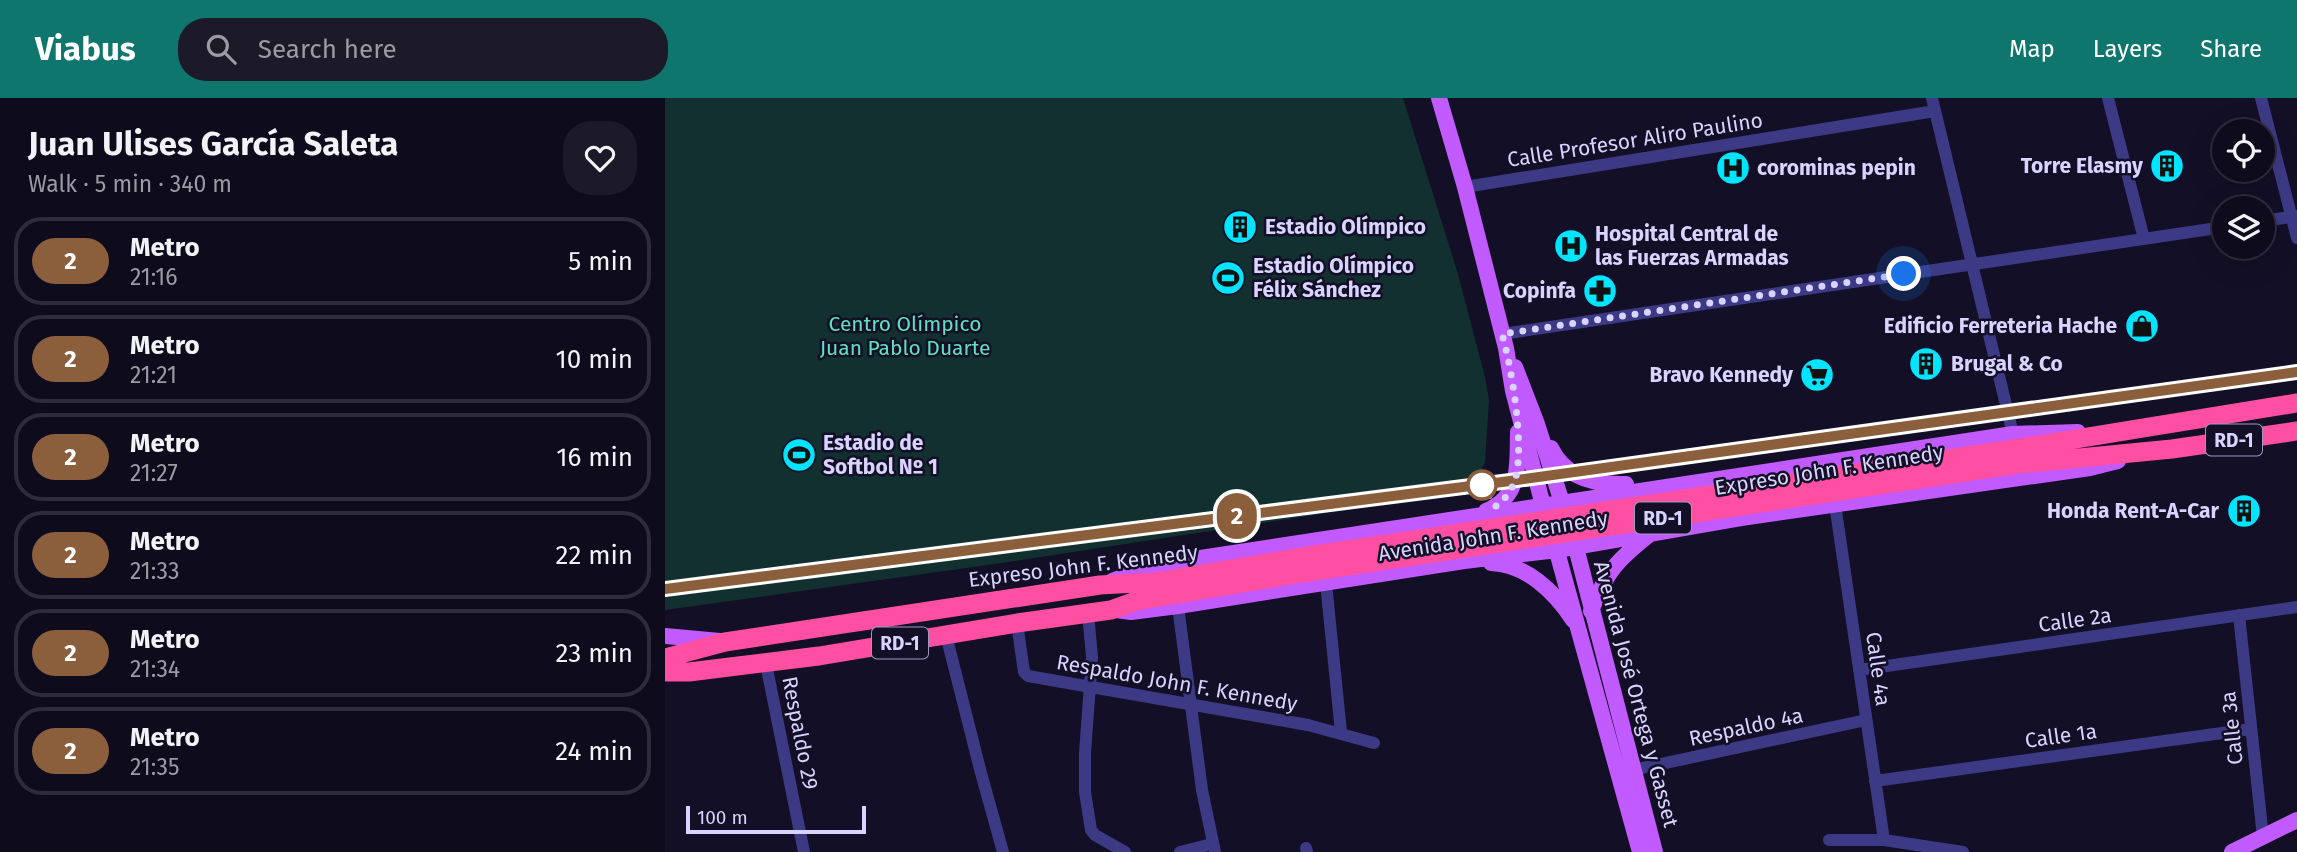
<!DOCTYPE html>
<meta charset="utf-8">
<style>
body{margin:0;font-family:"Fira Sans",sans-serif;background:#1c1929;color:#f1f3f6;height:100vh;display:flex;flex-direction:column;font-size:26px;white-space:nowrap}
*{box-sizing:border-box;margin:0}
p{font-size:23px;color:#9b9ba3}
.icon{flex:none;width:38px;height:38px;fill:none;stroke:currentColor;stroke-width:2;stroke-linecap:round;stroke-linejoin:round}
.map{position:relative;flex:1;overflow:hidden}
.sheet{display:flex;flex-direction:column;background:#0e0b1c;width:665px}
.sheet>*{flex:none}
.badge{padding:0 14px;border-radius:23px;font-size:24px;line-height:46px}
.fabs{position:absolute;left:1547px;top:21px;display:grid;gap:14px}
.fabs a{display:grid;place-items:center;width:63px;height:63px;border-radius:50%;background:#0e0b1c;box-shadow:0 7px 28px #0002,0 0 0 2px #2e2b3b;font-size:35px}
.scale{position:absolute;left:21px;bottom:18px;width:180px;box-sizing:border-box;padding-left:7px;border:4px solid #d9d4ff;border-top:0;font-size:19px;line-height:24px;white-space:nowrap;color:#d9d4ff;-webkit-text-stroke:5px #130f26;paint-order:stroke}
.you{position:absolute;width:35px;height:35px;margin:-18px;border:5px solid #fff;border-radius:50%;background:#1a73e8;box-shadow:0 0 0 10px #1a73e833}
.map>.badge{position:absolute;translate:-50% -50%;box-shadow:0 0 0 4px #fff}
.round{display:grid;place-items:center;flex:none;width:74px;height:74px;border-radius:28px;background:#1c1929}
.head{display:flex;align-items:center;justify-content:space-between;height:119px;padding:0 28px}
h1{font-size:33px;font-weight:700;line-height:52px}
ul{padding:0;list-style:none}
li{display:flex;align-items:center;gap:21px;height:88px;margin:0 14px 10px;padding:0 14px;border:4px solid #2e2b3b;border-radius:28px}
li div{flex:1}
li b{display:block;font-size:26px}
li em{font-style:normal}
li .badge{min-width:77px;font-weight:700;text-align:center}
header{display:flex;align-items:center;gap:42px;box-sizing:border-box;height:98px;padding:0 35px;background:#0f766e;color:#fff}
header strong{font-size:33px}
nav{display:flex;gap:38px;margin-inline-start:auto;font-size:24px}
.search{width:490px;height:63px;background:#1c1929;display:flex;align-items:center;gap:18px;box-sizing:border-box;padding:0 24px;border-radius:28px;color:#9b9ba3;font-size:26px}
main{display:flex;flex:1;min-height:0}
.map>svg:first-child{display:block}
.green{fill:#12302f}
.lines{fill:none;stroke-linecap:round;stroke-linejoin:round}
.minor{stroke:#3d3a85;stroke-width:12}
.major{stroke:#c25bff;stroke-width:16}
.highway{stroke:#ff4fa3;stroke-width:19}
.highway-bridge{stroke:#ff4fa3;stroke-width:19}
.line-casing{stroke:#fff;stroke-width:16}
.line{stroke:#8b5e3c;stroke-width:10}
.walk{stroke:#d9d4ff;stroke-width:7;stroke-dasharray:0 12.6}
.stop-dot{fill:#fff;stroke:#8b5e3c;stroke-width:3.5}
.labels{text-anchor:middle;stroke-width:5;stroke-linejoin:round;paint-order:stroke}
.shield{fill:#130f26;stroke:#9e99be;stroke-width:2}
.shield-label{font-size:19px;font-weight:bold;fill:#d9d4ff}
.street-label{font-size:21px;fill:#d9d4ff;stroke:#130f26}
.poi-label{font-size:21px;font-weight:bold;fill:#d9d4ff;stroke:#130f26;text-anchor:start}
.park-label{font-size:21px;fill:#5fe0c0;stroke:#130f26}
</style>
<header>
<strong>Viabus</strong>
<div class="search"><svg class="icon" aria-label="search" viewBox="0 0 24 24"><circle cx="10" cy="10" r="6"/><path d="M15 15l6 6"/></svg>Search here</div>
<nav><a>Map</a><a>Layers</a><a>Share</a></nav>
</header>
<main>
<section class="sheet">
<div class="head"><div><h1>Juan Ulises García Saleta</h1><p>Walk · 5 min · 340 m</p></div><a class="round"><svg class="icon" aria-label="heart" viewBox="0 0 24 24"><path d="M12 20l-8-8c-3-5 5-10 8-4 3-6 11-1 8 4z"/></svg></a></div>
<ul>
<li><span class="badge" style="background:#8b5e3c;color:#fff">2</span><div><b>Metro</b><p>21:16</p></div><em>5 min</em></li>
<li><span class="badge" style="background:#8b5e3c;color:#fff">2</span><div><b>Metro</b><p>21:21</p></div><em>10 min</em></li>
<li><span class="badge" style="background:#8b5e3c;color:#fff">2</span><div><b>Metro</b><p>21:27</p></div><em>16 min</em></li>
<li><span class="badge" style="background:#8b5e3c;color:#fff">2</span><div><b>Metro</b><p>21:33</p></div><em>22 min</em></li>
<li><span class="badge" style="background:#8b5e3c;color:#fff">2</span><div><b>Metro</b><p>21:34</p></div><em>23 min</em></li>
<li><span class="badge" style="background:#8b5e3c;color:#fff">2</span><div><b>Metro</b><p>21:35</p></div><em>24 min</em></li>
</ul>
</section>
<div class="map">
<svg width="1632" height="754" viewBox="0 0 1632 754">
<rect width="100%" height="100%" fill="#130f26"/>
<!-- green -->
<path class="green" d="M0,0h738l55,176 27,103 4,23 -4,63 -11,18 -31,12 -25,6 -423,65 -330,46z"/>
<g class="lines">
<!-- minor -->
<path class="minor" d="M1267,0l81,336
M1443,0l36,141
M1596,0l36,140
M800,89l470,-76
M1598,123l34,-5
M837,236l722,-107
M1170,406l49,336
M661,485l15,149
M513,508l24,184 13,62
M423,515l4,44 -7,96v39l6,38 4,5 30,17
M1574,517l24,222
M352,525l7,49 4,4 280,49 66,18
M281,537l35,138 22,79
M101,566l38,188
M1194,572l438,-63
M968,672l233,-50
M1210,683l376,-52
M1164,742h55l79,12
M641,750l1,4
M515,754l32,-8"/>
<!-- major -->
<path class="major" d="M774,0l26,89 41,161 7,43 32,122
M850,269l22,57 28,88
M886,350c14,30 44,37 75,36
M821,413c36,-15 31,-46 32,-79
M908,438l82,316
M889,443l86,311
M826,465c35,1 64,29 82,57
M447,483l32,-12 30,-7 839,-128 65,-2
M451,512l15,2 47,-6 286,-45 93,-11 184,-32 349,-50 28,-7
M926,513c16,-40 25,-50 59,-77
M0,538l55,5
M1567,754l65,-32"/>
<!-- highway -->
<path class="highway" d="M1349,351l283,-46
M1353,366l154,-15 125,-18
M0,560l60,-16 375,-57 55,-3 153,-26
M0,574h24l130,-16 198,-33 94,-13 25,-9 172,-29"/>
<!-- highway-bridge -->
<path class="highway-bridge" d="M643,458l706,-107
M643,474l710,-108"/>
</g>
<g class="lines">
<!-- line casing -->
<g class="line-casing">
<path id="line" d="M0,491l845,-108 787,-109"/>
</g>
<!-- line -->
<use href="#line" class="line"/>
<!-- walk -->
<path class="walk" d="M817,387l14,21c9,-7 15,-14 19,-26 10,-33 -3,-111 -13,-146l402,-60"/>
</g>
<!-- icons -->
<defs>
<g id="building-disc" transform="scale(1.75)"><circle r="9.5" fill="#00e5ff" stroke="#130f26"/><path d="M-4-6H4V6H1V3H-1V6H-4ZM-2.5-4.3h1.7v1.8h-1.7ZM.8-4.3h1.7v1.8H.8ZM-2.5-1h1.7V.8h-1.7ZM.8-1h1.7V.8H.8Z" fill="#111"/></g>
<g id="hospital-disc" transform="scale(1.75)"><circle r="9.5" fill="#00e5ff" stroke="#130f26"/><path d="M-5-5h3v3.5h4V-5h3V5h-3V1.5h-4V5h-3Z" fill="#111"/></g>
<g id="stadium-disc" transform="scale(1.75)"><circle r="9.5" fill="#00e5ff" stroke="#130f26"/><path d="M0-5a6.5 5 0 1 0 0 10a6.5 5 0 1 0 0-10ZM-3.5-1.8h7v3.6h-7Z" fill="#111"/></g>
<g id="pharmacy-disc" transform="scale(1.75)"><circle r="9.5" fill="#00e5ff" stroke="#130f26"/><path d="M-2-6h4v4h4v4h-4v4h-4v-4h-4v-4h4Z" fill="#111"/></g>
<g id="shop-disc" transform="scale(1.75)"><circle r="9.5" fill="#00e5ff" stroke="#130f26"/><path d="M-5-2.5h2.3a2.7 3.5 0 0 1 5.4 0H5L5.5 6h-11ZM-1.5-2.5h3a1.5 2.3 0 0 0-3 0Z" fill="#111"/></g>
<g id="supermarket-disc" transform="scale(1.75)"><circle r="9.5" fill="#00e5ff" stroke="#130f26"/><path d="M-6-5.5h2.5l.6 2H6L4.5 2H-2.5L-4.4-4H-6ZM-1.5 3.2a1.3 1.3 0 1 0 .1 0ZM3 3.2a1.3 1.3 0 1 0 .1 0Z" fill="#111"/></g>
</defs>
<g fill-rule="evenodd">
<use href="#building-disc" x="1502" y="68"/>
<use href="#hospital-disc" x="1068" y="70"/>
<use href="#building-disc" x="575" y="129"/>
<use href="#hospital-disc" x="906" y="148"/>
<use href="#stadium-disc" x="563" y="180"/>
<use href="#pharmacy-disc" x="935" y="193"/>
<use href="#shop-disc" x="1477" y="228"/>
<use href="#building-disc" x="1261" y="266"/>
<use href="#supermarket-disc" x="1152" y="277"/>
<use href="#stadium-disc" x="134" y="357"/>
<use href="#building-disc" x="1579" y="413"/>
</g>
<!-- markers -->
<circle class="stop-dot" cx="817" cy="387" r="14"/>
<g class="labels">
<!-- shield labels -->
<g class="shield">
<rect x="1541" y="326.5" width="56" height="31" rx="5"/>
<rect x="970" y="404.5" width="56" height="31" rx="5"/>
<rect x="207" y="529.5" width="56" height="31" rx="5"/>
</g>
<g class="shield-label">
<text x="1569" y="349">RD-1</text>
<text x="998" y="427">RD-1</text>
<text x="235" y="552">RD-1</text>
</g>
<!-- street labels -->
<g class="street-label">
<text transform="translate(970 42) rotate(-9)" y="7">Calle Profesor Aliro Paulino</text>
<text transform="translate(1164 372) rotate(-9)" y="7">Expreso John F. Kennedy</text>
<text transform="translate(828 438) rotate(-9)" y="7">Avenida John F. Kennedy</text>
<text transform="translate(418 468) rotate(-7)" y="7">Expreso John F. Kennedy</text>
<text transform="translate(1410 522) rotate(-8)" y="7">Calle 2a</text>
<text transform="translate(1213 571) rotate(82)" y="7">Calle 4a</text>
<text transform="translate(512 585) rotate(10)" y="7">Respaldo John F. Kennedy</text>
<text transform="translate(971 596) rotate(75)" y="7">Avenida José Ortega y Gasset</text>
<text transform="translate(1081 629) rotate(-12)" y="7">Respaldo 4a</text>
<text transform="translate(1567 630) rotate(-96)" y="7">Calle 3a</text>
<text transform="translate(135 635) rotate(79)" y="7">Respaldo 29</text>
<text transform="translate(1396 638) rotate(-8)" y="7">Calle 1a</text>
</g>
<!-- poi labels -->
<g class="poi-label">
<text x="1478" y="75" text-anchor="end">Torre Elasmy</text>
<text x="1092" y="77">corominas pepin</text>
<text x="600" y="136">Estadio Olímpico</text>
<text x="930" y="143">Hospital Central de<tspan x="930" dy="24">las Fuerzas Armadas</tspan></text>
<text x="588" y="175">Estadio Olímpico<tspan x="588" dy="24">Félix Sánchez</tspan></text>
<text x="911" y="200" text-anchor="end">Copinfa</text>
<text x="1452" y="235" text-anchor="end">Edificio Ferreteria Hache</text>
<text x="1286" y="273">Brugal &amp; Co</text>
<text x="1128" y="284" text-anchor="end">Bravo Kennedy</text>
<text x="158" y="352">Estadio de<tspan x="158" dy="24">Softbol Nº 1</tspan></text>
<text x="1554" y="420" text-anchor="end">Honda Rent-A-Car</text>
</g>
<!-- park labels -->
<g class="park-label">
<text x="240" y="233">Centro Olímpico<tspan x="240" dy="24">Juan Pablo Duarte</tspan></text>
</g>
</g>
</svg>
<div class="fabs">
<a><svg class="icon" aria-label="locate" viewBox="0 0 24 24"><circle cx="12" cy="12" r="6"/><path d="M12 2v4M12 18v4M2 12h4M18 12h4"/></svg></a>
<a><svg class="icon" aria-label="layers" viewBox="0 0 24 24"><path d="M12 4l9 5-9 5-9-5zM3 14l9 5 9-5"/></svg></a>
</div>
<div class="scale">100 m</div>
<div class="you" style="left:1239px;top:176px"></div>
<b class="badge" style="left:572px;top:418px;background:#8b5e3c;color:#fff">2</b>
</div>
</main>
